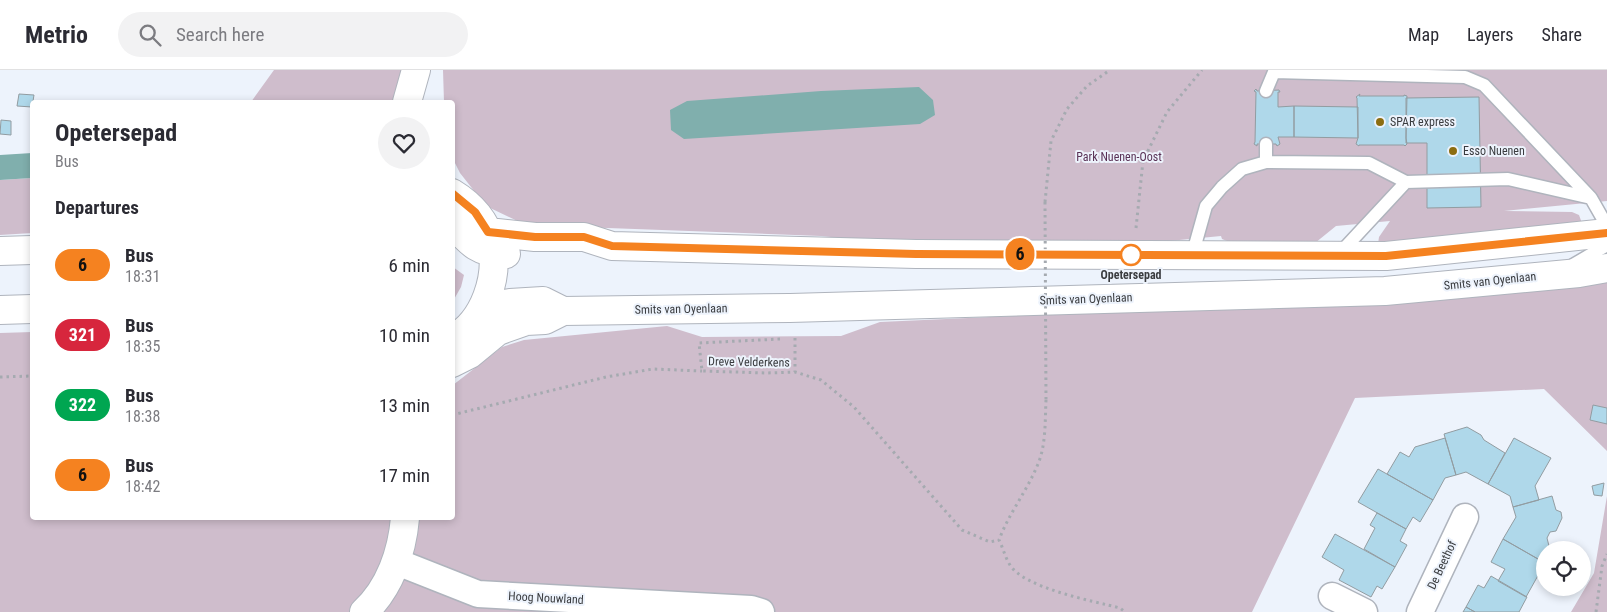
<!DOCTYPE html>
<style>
body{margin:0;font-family:"Roboto Condensed",sans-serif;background:#f2f2f3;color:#2b2b33;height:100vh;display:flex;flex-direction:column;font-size:19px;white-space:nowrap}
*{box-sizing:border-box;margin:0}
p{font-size:16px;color:#7c7c81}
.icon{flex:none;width:28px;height:28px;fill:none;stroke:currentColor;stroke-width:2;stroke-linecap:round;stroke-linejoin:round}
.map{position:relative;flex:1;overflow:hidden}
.drawer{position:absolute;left:30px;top:30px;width:425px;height:420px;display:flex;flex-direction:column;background:#fff;border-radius:5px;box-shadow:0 2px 8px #0003}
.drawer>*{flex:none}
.badge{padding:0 10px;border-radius:16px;font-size:18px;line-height:32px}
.controls{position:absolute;left:1536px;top:471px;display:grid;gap:10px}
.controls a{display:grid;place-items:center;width:55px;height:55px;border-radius:50%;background:#fff;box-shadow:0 2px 8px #0003;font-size:25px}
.map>.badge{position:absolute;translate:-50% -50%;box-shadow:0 0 0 2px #fff}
h2{padding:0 25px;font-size:19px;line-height:45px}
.round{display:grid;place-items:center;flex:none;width:52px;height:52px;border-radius:26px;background:#f2f2f3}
.overview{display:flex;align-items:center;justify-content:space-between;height:85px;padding:0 25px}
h1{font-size:24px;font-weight:700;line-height:38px}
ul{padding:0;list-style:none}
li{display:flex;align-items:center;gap:15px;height:70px;padding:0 25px}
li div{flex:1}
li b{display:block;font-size:19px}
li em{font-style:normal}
li .badge{min-width:55px;font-weight:700;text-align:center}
header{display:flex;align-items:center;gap:30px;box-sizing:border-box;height:70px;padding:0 25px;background:#fff;border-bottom:1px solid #e1e1e2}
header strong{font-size:24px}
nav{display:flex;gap:28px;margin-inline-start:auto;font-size:18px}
.search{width:350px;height:45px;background:#f2f2f3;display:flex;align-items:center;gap:12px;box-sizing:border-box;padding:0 18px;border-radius:28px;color:#7c7c81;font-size:19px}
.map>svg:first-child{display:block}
.green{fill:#cfbdcc}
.water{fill:#80afad}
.building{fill:#afd8ea;stroke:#929ca1}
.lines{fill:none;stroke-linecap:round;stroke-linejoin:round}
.lane-casing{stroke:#afb4bd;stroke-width:15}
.street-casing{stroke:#afb4bd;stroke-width:29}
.secondary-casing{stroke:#afb4bd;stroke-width:30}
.path{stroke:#a5aab0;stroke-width:3;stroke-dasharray:2.5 4;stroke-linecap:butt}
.lane{stroke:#fff;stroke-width:12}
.street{stroke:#fff;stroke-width:26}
.secondary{stroke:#fff;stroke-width:28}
.path-bridge{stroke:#a5aab0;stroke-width:3;stroke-dasharray:2.5 4;stroke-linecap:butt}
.line-casing{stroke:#fff;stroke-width:11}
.line{stroke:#f58220;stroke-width:8}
.poi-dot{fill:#8c6d10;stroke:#edf3fc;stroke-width:2}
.stop-dot{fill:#fff;stroke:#f58220;stroke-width:2.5}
.labels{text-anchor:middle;stroke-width:4;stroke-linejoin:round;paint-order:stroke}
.poi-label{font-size:12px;fill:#3a3c3f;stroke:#edf3fc;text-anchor:start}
.park-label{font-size:12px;fill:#593155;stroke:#edf3fc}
.stop-label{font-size:12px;font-weight:bold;fill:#3a3c3f;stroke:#edf3fc}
.street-label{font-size:12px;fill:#3a3c3f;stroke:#edf3fc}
</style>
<header>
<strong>Metrio</strong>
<div class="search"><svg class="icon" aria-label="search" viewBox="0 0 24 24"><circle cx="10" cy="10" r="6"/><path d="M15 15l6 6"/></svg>Search here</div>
<nav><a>Map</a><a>Layers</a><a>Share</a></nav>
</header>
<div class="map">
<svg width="1607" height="542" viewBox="0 0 1607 542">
<rect width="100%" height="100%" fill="#edf3fc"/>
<!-- green -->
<path class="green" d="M274,0h130l-8,32h-145z
M443,0h1164v131l-103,10 68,1 7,3 4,11 -205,18 1,-7 11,-16 -54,5 -21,17 -73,4 -20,-8 -1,-3 -104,10 -207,-1 -89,-9 -295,-11 -40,-19 -26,-33 -7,-14 -1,-57h-8z
M32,108v55l-32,2v-55z
M453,197l11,8 -3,12 -8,14z
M1607,207v174l-63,-62 -189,9 -103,214h-1252v-279l32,-1v186h420l1,-133 49,-38 22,-7 143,-14 35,11 139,-1 39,-14 382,-17z
M1607,426v116h-36l23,-39z"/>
<!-- water -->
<path class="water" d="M919,17l14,13 2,15 -15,9 -236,15 -13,-9 -1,-20 17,-9 134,-10z
M32,83v25l-32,2v-25z"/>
<!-- building -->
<path class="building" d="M1256,19l1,2 22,-1 1,2h-2v15l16,-1v31h-16l2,7 -3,2 -1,-2h-19v2l-3,-2 1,-2 1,-50 -2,-1z
M19,24l15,1 -2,12 -15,-1z
M1360,24l-1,2h45v-1l3,1 -1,42 1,6 -2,2 -1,-1h-45v1l-3,-2 2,-6 -1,-40 -1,-1z
M1479,27l2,110 -54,1v-65h-21v-45z
M1294,36l64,1v31l-64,-1z
M1,50l10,1v14l-11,-1z
M1593,335l14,3v16l-17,-4z
M1467,357l14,8 3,5 21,13 -17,31 -22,-12 -10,3 -12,-41z
M1445,368l11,37 -11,3 -12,22 -46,-26 13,-22 9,5 6,-10z
M1514,368l37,20 -16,28 4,14 -26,7 -3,-11 -22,-12z
M1378,399l55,31 -13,22 -7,-5 -7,12 -48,-27z
M1604,413l-2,13 -8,-1 -2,-9z
M1552,426l4,14 5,2 1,6 -6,13 -6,1 -3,6 2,8 4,2 -1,2h-7v13l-42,-24 13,-22 -3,-10z
M1377,443l29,16 -6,12 7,4 -12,22 -31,-18 11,-21 -5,-3z
M1335,464l60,33 -13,22 -5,-3 -6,11 -32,-17 5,-10 -22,-13z
M1503,469l42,24 -19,34 -28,-16 7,-12 -14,-7z
M1491,506l36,21 -8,15h-44l-9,-5 12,-22 6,3z
M1466,537l9,5h-12z"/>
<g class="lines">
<!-- lane casing -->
<g class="lane-casing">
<path id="lane" d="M1266,21l8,-19 191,5 19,8 107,113
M1266,92v-18
M1339,184l67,-72 102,-3 83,19 16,28
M1192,186l14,-50 16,-19 20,-18 24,-7 103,1 37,19
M1573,195l34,-20"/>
</g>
<!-- street casing -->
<g class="street-casing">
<path id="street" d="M397,492l81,32 273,15 10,3
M1332,526l32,16
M1420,542l45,-95"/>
</g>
<!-- secondary casing -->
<g class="secondary-casing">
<path id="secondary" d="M407,32l9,-32
M452,123c18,11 33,27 39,48 9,34 -6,81 -39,98
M452,153c18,20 26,30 54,31
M488,162l47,5h49l28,9 304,8 470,2 221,-23
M0,181l32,-1
M482,238l28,-5 33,-2 20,10
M0,240l32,-1
M452,293l18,-9 28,-23 28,-10 19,-1 18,-9 227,-3 595,-17 194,-18 28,-5
M364,542c26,-24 38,-60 41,-94"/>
</g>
<!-- path -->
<path class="path" d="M1120,89l23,2
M1045,132l6,-61 16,-32 20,-23 23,-16
M1136,158l7,-67 24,-49 35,-42
M795,268v34
M780,269l-81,4 3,28 65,2 28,-1 26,8 33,27 108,123 28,12 9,-2
M0,307l32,-1
M1046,330c-1,21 0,45 -8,64 -11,27 -29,49 -39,76 4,8 6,17 11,25 14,23 83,36 110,43l5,4
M452,345l154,-38 47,-8 49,2
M1596,542l6,-46 5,-12"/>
<!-- lane -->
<use href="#lane" class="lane"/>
<!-- street -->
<use href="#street" class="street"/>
<!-- secondary -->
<use href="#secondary" class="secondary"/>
<!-- path-bridge -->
<path class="path-bridge" d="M1045,132l1,198"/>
</g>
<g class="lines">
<!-- line casing -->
<g class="line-casing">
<path id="line" d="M452,123l23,19 13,20 47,5h49l28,9 304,8 470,2 221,-23"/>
</g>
<!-- line -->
<use href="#line" class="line"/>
</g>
<!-- markers -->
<g class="poi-dot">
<circle cx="1380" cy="52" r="5"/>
<circle cx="1453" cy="81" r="5"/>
</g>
<circle class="stop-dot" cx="1131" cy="185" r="10"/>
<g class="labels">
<!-- poi labels -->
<g class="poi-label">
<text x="1390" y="56">SPAR express</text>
<text x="1463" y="85">Esso Nuenen</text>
</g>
<!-- park labels -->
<g class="park-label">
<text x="1119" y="91">Park Nuenen-Oost</text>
</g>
<!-- stop labels -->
<g class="stop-label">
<text x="1131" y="209">Opetersepad</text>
</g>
<!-- street labels -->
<g class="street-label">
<text transform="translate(1490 211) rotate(-6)" y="4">Smits van Oyenlaan</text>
<text transform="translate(1086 229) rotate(-2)" y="4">Smits van Oyenlaan</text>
<text transform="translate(681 239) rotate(-1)" y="4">Smits van Oyenlaan</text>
<text transform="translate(749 292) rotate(1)" y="4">Dreve Velderkens</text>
<text transform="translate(1442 495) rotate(-65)" y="4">De Beethof</text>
<text transform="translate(546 528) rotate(3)" y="4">Hoog Nouwland</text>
</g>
</g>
</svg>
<div class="controls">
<a><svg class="icon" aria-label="locate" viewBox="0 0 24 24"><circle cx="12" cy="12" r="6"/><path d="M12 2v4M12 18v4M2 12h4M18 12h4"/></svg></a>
</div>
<b class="badge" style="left:1020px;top:184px;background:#f58220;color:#111">6</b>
<section class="drawer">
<div class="overview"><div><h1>Opetersepad</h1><p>Bus</p></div><a class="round"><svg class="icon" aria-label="heart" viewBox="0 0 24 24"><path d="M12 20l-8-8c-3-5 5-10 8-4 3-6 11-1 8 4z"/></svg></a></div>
<h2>Departures</h2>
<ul>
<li><span class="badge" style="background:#f58220;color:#111">6</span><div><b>Bus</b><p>18:31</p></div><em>6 min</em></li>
<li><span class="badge" style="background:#d7263d;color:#fff">321</span><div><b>Bus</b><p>18:35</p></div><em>10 min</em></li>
<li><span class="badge" style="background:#00a651;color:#fff">322</span><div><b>Bus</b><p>18:38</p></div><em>13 min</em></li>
<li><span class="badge" style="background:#f58220;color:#111">6</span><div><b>Bus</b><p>18:42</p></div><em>17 min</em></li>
</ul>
</section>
</div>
